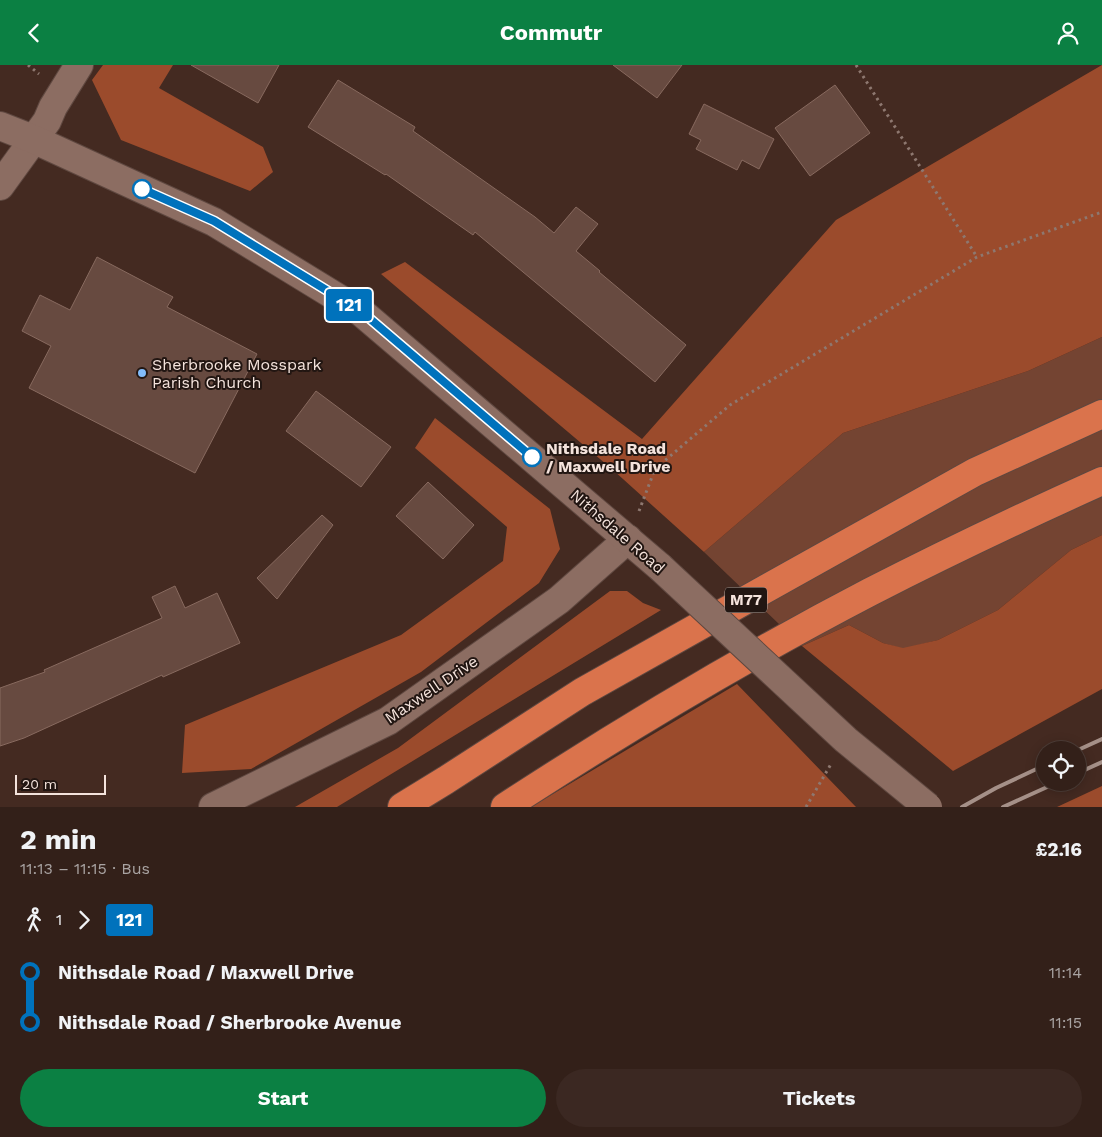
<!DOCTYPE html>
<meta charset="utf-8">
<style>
body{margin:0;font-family:"Work Sans",sans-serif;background:#3b2822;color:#f1f3f6;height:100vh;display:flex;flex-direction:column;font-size:19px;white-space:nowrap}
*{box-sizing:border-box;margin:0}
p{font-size:16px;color:#a9a3a2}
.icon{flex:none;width:28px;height:28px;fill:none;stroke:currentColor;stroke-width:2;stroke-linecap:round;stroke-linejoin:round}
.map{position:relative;height:742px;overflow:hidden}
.sheet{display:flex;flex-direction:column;background:#332019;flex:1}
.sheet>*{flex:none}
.badge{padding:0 10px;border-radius:4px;font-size:18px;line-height:32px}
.buttons{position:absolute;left:1036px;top:676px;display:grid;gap:10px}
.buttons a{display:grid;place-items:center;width:50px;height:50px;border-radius:50%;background:#332019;box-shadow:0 2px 12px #0003,0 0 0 1px #4e3e38;font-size:25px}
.scale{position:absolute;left:15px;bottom:12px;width:91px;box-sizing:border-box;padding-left:5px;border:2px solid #f4e3dc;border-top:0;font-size:14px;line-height:18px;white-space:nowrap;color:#f4e3dc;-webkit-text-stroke:4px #221612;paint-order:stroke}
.map>.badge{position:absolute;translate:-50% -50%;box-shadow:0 0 0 2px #fff}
.legs{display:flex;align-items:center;gap:8px;height:55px;padding:0 20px;font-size:16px}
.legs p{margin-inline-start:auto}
.overview{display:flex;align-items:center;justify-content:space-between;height:85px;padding:0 20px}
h1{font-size:28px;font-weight:700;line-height:38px}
.cta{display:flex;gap:10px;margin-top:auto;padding:10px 20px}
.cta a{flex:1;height:58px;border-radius:30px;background:#0b8043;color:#fff;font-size:20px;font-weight:700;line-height:58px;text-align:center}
.cta a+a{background:#3b2822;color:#f1f3f6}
ul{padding:0 20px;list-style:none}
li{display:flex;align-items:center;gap:18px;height:50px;font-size:19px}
li i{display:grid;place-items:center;width:8px;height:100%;margin:0 6px;background:currentColor}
li i::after{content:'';width:12px;height:12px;margin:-6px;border:4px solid;border-radius:50%;background:#332019}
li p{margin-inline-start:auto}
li:first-child i{background:linear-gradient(#0000 50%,currentColor 0)}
li:last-child i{background:linear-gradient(currentColor 50%,#0000 0)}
header{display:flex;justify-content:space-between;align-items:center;height:65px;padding:0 20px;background:#0b8043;color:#fff;font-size:22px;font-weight:700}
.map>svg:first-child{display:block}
.green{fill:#744432}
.forest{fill:#9b4b2c}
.building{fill:#674a40;stroke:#886a5f}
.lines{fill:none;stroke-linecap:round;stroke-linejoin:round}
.street-casing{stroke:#5f4840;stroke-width:30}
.secondary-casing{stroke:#5f4840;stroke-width:30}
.highway-casing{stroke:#5f4840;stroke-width:30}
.path{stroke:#8e7870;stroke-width:3;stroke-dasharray:2.5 4;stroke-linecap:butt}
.street{stroke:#8c6d62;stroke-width:28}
.secondary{stroke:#8c6d62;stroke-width:28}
.highway{stroke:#da734c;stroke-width:28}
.rail{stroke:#a59088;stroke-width:4}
.secondary-bridge-casing{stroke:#5f4840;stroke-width:30;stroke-linecap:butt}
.secondary-bridge{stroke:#8c6d62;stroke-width:28}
.line-1-casing{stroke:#fff;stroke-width:11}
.line-1{stroke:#0072bc;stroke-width:8}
.stop-1-dot{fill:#fff;stroke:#0072bc;stroke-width:2.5}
.poi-dot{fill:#82bcfa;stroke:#221612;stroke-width:2}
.labels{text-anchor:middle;stroke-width:4;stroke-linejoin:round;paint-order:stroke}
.shield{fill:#221612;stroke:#b5a69f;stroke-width:1}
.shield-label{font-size:15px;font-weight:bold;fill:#f4e3dc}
.poi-label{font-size:16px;fill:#f4e3dc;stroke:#221612;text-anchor:start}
.stop-label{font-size:16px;font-weight:bold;fill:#f4e3dc;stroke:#221612;text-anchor:start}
.street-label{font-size:16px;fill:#f4e3dc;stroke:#221612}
</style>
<header><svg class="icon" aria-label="back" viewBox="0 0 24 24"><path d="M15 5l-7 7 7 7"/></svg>Commutr<svg class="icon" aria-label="person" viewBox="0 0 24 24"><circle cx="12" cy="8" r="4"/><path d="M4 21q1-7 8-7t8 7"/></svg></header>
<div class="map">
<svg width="1102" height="742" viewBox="0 0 1102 742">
<rect width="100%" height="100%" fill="#442a21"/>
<!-- green -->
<path class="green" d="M1102,272v198l-31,15 -73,60 -60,30 -35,9 -20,-6 -34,-18 -47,21 -98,-94 139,-119 185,-62z"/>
<!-- forest -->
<path class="forest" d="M103,0h70l-14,23 104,59 10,25 -23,19 -129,-51 -29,-60z
M1102,0v272l-74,34 -185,62 -139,119 -91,-82 -232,-196 24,-12 237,177 194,-219z
M435,353l115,91 10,40 -21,34 -118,89 -170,97 -69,4 3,-48 216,-90 102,-74 4,-34 -92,-79z
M1102,470v154l-149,82 -151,-125 47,-21 34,18 20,5 35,-8 60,-30 73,-60z
M610,526h17l16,12 18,7 -324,197h-42l103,-59z
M737,619l119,123h-325z
M1102,721v21h-45z"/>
<!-- building -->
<path class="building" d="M191,0h88l-21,38z
M613,0h69l-25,33z
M338,15l77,47 -2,4 122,86 19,16 22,-26 22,17 -22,27 24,20 -1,1 87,73 -31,37 -180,-150 -2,3 -87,-61 -1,1 -77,-48z
M835,20l35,48 -60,43 -35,-48z
M704,39l70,35 -15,30 -17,-9 -5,10 -41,-21 5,-9 -12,-6z
M97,192l76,40 -6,10 90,47 -62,119 -166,-85 22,-42 -29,-15 18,-36 30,15z
M316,326l75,56 -30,40 -75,-56z
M428,417l46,43 -31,34 -47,-43z
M322,450l11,10 -56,74 -20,-21z
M175,521l10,22 32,-15 23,50 -77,34 -1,-2 -138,63 -24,8v-58l45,-16 -1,-2 118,-52 -10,-21z"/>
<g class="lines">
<!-- street casing -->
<g class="street-casing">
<path id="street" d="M0,121l47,-65 6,-14 26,-42
M213,742l175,-86 171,-121 69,-61"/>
</g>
<!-- secondary casing -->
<g class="secondary-casing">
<path id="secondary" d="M0,61l33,13 181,83 147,90 299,255"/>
</g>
<!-- highway casing -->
<g class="highway-casing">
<path id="highway" d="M402,742l44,-27 136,-88 187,-105 206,-115 127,-58
M505,742c118,-77 240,-150 365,-215 76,-39 154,-76 232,-111"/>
</g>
<!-- path -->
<path class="path" d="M28,0l11,9
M856,0l121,192
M639,446l16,-42 75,-64 247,-148 125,-45
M806,742l25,-43"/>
<!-- street -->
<use href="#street" class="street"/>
<!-- secondary -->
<use href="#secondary" class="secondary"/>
<!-- highway -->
<use href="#highway" class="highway"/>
<!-- rail -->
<path class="rail" d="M1078,685l24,-11
M1078,708l24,-11
M962,742l34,-19 49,-23
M1003,742l53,-24"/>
<!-- secondary-bridge casing -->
<g class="secondary-bridge-casing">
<path id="secondary-bridge" d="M660,502l186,173 82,67"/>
</g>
<!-- secondary-bridge -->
<use href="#secondary-bridge" class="secondary-bridge"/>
</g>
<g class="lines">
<!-- line-1 casing -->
<g class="line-1-casing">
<path id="line-1" d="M142,124l72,32 148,91 170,145"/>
</g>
<!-- line-1 -->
<use href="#line-1" class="line-1"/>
</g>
<!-- markers -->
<g class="stop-1-dot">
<circle cx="142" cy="124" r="9"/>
<circle cx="532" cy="392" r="9"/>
</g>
<circle class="poi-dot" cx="142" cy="308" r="5"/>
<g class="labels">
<!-- shield labels -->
<rect class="shield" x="725" y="522.5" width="42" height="25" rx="4"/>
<g class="shield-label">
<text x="746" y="540">M77</text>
</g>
<!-- poi labels -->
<g class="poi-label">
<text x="152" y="305">Sherbrooke Mosspark<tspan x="152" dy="18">Parish Church</tspan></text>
</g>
<!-- stop labels -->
<g class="stop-label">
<text x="546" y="389">Nithsdale Road<tspan x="546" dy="18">/ Maxwell Drive</tspan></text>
</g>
<!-- street labels -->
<g class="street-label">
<text transform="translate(618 466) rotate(41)" y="6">Nithsdale Road</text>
<text transform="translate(431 624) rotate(-34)" y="6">Maxwell Drive</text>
</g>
</g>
</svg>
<div class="buttons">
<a><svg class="icon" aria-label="locate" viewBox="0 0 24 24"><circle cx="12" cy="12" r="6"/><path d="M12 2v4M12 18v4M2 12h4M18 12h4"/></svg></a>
</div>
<div class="scale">20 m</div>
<b class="badge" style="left:349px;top:240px;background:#0072bc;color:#fff">121</b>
</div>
<section class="sheet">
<div class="overview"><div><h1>2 min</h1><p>11:13 – 11:15 · Bus</p></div><b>£2.16</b></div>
<div class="legs"><svg class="icon" aria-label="walk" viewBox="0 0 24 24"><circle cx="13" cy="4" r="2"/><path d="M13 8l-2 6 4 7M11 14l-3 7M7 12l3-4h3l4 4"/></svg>1<svg class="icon" aria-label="forward" viewBox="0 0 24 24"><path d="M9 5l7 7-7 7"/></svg><b class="badge" style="background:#0072bc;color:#fff">121</b></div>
<ul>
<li><i style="color:#0072bc"></i><b>Nithsdale Road / Maxwell Drive</b><p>11:14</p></li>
<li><i style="color:#0072bc"></i><b>Nithsdale Road / Sherbrooke Avenue</b><p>11:15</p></li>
</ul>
<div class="cta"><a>Start</a><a>Tickets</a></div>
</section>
